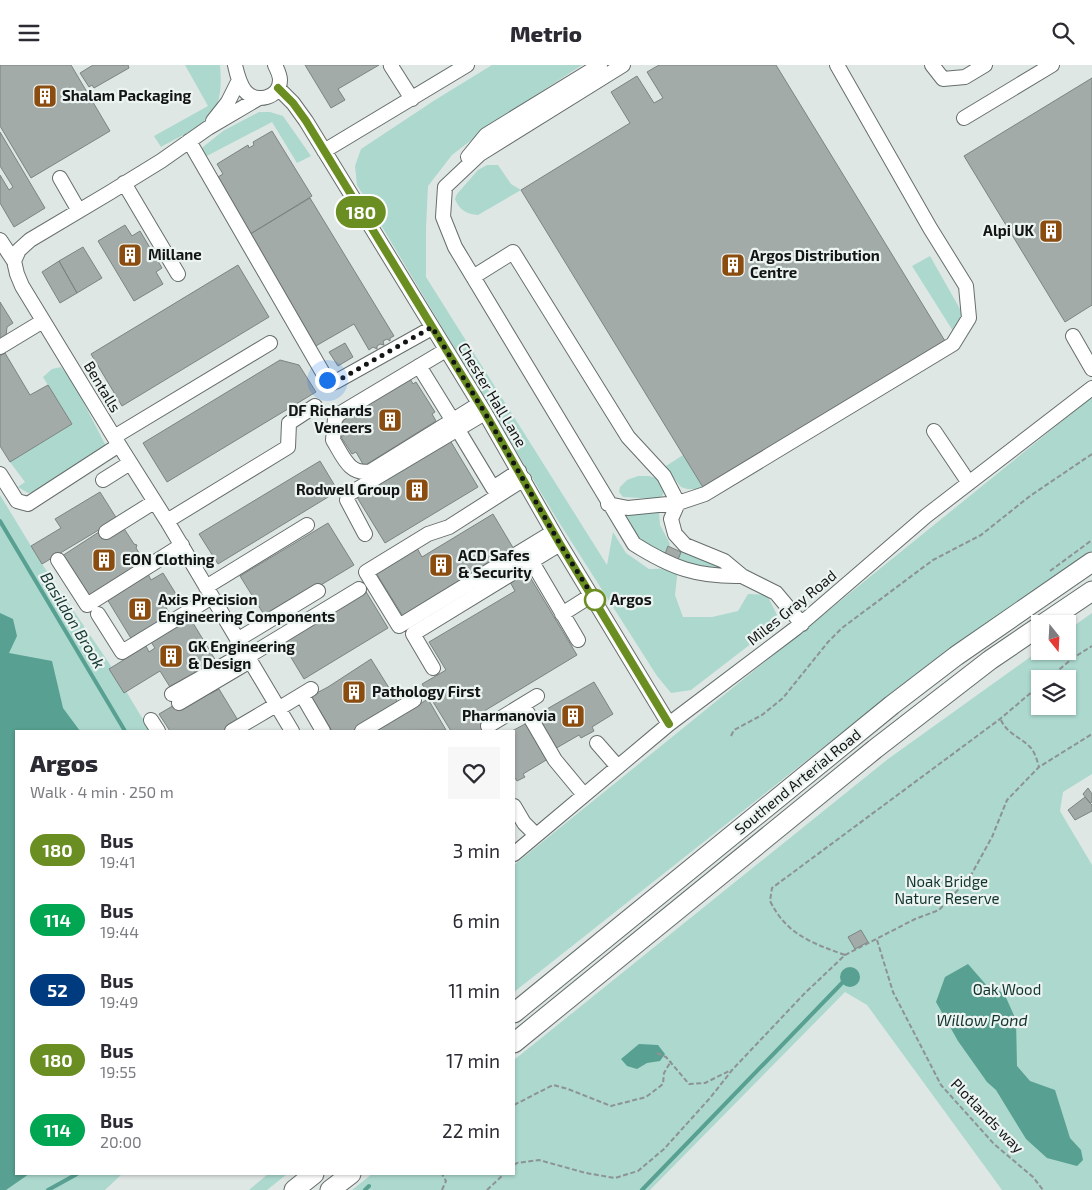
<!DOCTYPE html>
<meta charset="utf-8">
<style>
body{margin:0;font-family:"Exo 2",sans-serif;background:#f7f7f7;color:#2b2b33;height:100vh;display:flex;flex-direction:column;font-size:19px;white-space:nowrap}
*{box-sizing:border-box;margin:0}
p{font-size:16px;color:#7c7c81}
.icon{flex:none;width:28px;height:28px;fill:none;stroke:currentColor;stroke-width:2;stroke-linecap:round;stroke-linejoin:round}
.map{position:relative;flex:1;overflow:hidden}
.panel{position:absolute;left:15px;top:665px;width:500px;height:445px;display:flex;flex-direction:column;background:#fff;border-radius:0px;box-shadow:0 1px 4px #0004}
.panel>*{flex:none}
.badge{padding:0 10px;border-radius:16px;font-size:18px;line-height:32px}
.needle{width:32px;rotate:162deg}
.fabs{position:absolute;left:1031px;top:550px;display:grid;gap:10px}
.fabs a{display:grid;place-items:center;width:45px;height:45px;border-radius:0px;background:#fff;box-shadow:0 1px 4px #0004;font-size:25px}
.you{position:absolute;width:25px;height:25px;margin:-12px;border:4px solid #fff;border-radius:50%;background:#1a73e8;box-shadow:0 0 0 8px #1a73e833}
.map>.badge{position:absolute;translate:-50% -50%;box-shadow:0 0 0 2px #fff}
.round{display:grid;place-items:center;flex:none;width:52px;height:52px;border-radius:0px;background:#f7f7f7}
.overview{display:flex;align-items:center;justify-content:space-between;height:85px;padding:0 15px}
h1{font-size:24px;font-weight:800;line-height:38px}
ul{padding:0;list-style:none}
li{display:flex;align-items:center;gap:15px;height:70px;padding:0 15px}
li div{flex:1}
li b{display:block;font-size:19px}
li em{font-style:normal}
li .badge{min-width:55px;font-weight:700;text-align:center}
header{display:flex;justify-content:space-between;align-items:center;height:65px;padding:0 15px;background:#fff;font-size:22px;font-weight:800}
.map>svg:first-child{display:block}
.green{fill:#acd8ce;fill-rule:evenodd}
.water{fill:#58a091}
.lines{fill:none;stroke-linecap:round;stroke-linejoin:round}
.stream{stroke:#58a091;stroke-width:4}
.building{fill:#a3aba9;stroke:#7c8482}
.minor-casing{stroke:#666e6c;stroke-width:16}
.highway-casing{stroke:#666e6c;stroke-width:21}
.path{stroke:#8d9392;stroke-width:2;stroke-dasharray:5 2.5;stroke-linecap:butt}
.minor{stroke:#fff;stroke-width:14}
.highway{stroke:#fff;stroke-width:19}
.line-casing{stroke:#fff;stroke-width:11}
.line{stroke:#6b8e23;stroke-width:8}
.walk{stroke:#131515;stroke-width:5;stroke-dasharray:0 9}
.stop-dot{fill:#fff;stroke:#6b8e23;stroke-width:2.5}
.labels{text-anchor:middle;stroke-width:4.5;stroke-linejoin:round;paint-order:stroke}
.poi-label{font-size:15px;font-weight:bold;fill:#131515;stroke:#ecf4f2;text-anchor:start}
.street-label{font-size:15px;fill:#131515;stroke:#ecf4f2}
.stop-label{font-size:15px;font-weight:bold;fill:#131515;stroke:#ecf4f2;text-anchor:start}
.park-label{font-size:15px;fill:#11342e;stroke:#ecf4f2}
.water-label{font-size:16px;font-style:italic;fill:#13362f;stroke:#ecf4f2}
</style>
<header><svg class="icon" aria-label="menu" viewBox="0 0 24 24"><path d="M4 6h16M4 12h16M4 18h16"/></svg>Metrio<svg class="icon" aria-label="search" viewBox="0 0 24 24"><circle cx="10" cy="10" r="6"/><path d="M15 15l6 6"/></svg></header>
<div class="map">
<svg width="1092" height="1125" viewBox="0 0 1092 1125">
<rect width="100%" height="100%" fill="#dfe7e5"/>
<!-- green -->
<path class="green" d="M185,0h35c1,13 2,31 -5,43 -10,19 -37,29 -54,39l-7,-11 54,-30z
M492,0h90l-86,56 -44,34 -24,31 -2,42v49l181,288 6,-33 13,21 23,16 29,-1 -3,27 8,22h29l26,-6 10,-17 19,1 10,20 -3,11 -83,64 -20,3 -14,-17 -102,-160 -198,-331 -2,-19 6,-17 74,-49z
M259,47h11l13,4 28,40 -14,7 -25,-41 -69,36 -5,-7 25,-20z
M487,100h11l13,19 10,6 -43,25c-11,-1 -19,-5 -23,-16l2,-5 21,-24z
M930,191l34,60 -11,15 -41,-65z
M61,302l13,17 33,64 -69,43 -10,2 -10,-6 7,-5 -15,-20 62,-38 -29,-47 9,-8z
M1092,332v154l-180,126 -398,315v-127z
M683,390l21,34h-17l-6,-2 -14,-18 -1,-3z
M638,411h11l10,3 5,12 -1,4 -5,4 -35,-2 -4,-5 1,-5 7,-7z
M0,430l42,69 67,99 41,68h-134v443h106l-17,16h-105z
M632,446l27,1 1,13 10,19 -2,3 13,5 2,-2 35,14v6l-8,-1 -50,-15 -22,-16 -14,-22 3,-4z
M1092,548v161l-29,18 -3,19 32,54v325h-90l-135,-185 -22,-13 -195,198h-298l20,-16h142v-114l374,-301 152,-109 28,1v-21zM1040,614h28v27h-28z
M268,1109h19l-20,16h-18z"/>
<!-- water -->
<path class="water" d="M0,548l13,6 4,17 -8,17 43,8 11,47 17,23h-64v443h13l-23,16h-6z
M968,899l20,23 16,6 12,27 1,46 13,15 25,9 15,48 11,12 2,10 -6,6 -30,-8 -21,-19 -30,-49 -9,-8 -29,-41 -22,-39 9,-25z
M840 912a10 10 0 1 1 20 0a10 10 0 1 1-20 0Z
M639,979l19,1 7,9 -5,7 -13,2 -10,6 -10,-3 -6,-7z"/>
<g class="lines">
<!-- stream -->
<path class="stream" d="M0,456l125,210
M48,1125l29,-16
M365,1125l4,-4
M642,1125l200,-207"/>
</g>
<!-- building -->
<path class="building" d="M0,0h71l39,66 -79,47 -31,-52z
M93,0h35l1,3 -35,20 -2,-3 -3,2 -9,-14z
M305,0h74l-41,24 7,11 -14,8z
M659,0h117l169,276 -241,148 -183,-299 109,-67 -19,-31 26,-16 17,27 9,-5 -16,-26z
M1092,13v227l-27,17 -101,-166z
M272,66l40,65 -65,40 -34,-56 10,-6 -6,-10 31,-19 1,3 5,-3 -1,-3z
M0,67l45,76 -31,19 -14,-24v-28l9,15 4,-3 -13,-21z
M310,133l84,138 -4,2v3l-3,-2 -4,2 1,4 -4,-1 -3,2v3l-4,-2 -4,3 -15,-26 -40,23 -67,-111z
M125,160l7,11 8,-5 22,37 -6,4 7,12 -29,17 -36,-60z
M83,182l19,31 -25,15 -18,-32z
M59,196l18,32 -17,10 -18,-31z
M238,200l31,52 -147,89 -31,-52z
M0,237l13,21 -6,4 -1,9 -6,7z
M345,278l8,14 -15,9 -9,-14z
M5,288l25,42 18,-10 24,39 -62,38 -10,-16v-90z
M280,295l19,5 17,27 -149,90 -24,-39z
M408,310l5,9 3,-2 19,30 -3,2 4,7 -72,45 -8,-14 -4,2 -11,-17 4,-3 -7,-11 9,-5 -2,-4z
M448,372l30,50 -93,56 -30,-49z
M320,396l18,30 -120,73 -19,-30z
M100,427l17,27 -75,45 -11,-18 30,-18 -6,-9z
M493,449l22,37 -111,67 -28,-45 41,-25 5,9z
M328,458l26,42 -88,53 -26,-42z
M123,462l11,17 3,1 -1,3 10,16 -58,35 -26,-43 40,-26z
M668,481l13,6 -3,8 -13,-6z
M527,507l50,83 -101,61 9,15h-34l-29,-47 24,-14 -17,-28 86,-51 -5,-9z
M163,508l13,21 -13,8 8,14 -39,24 -25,-41 41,-25 3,6z
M365,525l23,38 -84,51 -23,-38z
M190,553l26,43 -46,26 -10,-16 -36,22 -15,-24 37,-23 3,6 6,-4 -4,-6z
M371,594l28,45 -45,27h-22l-21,-35 17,-9z
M594,617l19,32 -21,13 2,4 -13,7 -2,-3 -26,15 -20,-33z
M219,624l20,33 -15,9h-54l-11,-17 17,-10 32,-14 2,4z
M428,634l18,31 -71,1z
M527,658l21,36 -25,15 2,3 -8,4 -2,-3 -1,1v-48h-2z
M1088,723l4,6v8l-2,1 -7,-9z
M1085,732l7,8v6l-17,9 -7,-10z
M861,865l7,12 -13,7 -7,-12z"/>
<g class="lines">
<!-- minor casing -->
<g class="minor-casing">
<path id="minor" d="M235,0c2,9 4,18 10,26 11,13 35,7 35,-11 0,-5 -3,-11 -5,-15
M392,0l-1,1 21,33
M623,0l-143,89 -35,33 -2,30 12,30 179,297c38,24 63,33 108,32
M932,0l11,14 22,-2 20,-12
M278,23l15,15 13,18 179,292 75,131 109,180
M259,33l-51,30 -47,33 -52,32 -79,47 -11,10 -5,11 3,13 5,12 92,151 53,84 125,210
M964,53l88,-53
M213,56l15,-19 11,-22
M189,76l138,239 5,3 5,-2 95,-53
M324,86l143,-86
M468,92l18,-22 114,-70
M60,113l19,33
M124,118l54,91
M0,175l14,21
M473,212l40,-25 115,185 36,39 14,27 -7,16 4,15 10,11 39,16 18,15 34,17 26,31
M1073,271l19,33
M0,282l43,-26
M446,285l-107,64 -4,5 -2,21c10,16 16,36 38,31l108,-67
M419,301l34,55
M458,365l35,58 26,-17
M934,366l35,52
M114,372l156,-94
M0,409l17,27 11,3 91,-59
M524,414l-75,48 -21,7 -62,38 33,54 154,-94
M103,415l27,-17
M608,439l20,4 50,-5 27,-9 248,-150 16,-26 -3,-32 -36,-58 -93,-163
M167,456l121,-74 1,-24 26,-17
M106,467l48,-30
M365,469l-18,-34 2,-6 136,-81
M58,495l29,45 95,-60
M532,497l46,78
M206,522l101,-62
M98,549l24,38 90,-55
M562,549l30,-19
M237,575l81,-49
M247,592l112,-68
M433,603l-20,-34 147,-90
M172,629l73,-41
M302,630l21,36
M179,638l71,-42
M523,640l32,55 29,35
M278,644l33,-20
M151,655l7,11
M488,661l49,-30
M232,666l44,-26
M362,666l52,-31
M597,678l21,24
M514,741l10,17 12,12
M514,789l155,-130 127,-96 130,-112 166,-128"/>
</g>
<!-- highway casing -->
<g class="highway-casing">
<path id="highway" d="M1043,559l49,-33
M514,948l378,-308 64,-49 136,-94
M514,978l361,-294 115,-89 50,-34
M294,1125l20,-16
M330,1125l21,-16"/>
</g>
<!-- path -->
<path class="path" d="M1050,506l42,-31
M1048,614l25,-21 19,-12
M1001,655c6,14 20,17 30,28 4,5 6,12 8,19
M731,671l3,-6 28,-15 21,-17 45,-56 14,-14 91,-68 48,-25 49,-39 62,-42
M877,875l16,52 48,93 53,59 39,33 10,13
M845,890c-33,-12 -58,-20 -75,-54l2,-13 228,-169 40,-34
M657,988l9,4 23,27 16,-1 26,-13
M514,1040l39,-20 15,4 43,17 35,-9 17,-13 1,-11 7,-12
M514,1100l3,-2 22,-3 47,13 29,5 23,-7 26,-22 46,-51 23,-29 71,-75 41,-39 70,-36 24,-9 31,-33 22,-40 15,-37 32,-33 53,-33
M442,1125l4,-9 -4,-7
M487,1125l17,-16"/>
<!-- minor -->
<use href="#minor" class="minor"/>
<!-- highway -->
<use href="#highway" class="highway"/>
</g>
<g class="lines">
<!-- line casing -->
<g class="line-casing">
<path id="line" d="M278,23l15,15 13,18 179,292 75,131 109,180"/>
</g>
<!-- line -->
<use href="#line" class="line"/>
<!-- walk -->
<path class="walk" d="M327,315l5,3 5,-2 95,-54 53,86 75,131 35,56"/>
</g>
<!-- icons -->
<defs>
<g id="building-square" transform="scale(1.25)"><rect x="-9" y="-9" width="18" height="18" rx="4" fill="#8a4c0f" stroke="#ecf4f2"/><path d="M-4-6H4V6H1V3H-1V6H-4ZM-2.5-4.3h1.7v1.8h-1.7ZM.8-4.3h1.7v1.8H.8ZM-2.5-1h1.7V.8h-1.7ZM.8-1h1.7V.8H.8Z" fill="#fff"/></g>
</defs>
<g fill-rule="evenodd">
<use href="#building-square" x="45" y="31"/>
<use href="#building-square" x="1051" y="166"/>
<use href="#building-square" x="130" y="190"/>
<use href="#building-square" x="733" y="200"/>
<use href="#building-square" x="390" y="355"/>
<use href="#building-square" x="417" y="425"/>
<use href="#building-square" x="104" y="495"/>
<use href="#building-square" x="441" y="500"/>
<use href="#building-square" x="140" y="544"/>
<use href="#building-square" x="171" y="591"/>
<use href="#building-square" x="354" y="627"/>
<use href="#building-square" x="573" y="651"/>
</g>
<!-- markers -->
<circle class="stop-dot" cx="595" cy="535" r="10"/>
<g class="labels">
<!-- poi labels -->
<g class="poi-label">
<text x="62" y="36">Shalam Packaging</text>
<text x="1034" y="171" text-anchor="end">Alpi UK</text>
<text x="148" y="195">Millane</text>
<text x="750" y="196">Argos Distribution<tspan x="750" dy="17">Centre</tspan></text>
<text x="372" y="351" text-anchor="end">DF Richards<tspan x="372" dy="17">Veneers</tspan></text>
<text x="400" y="430" text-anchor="end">Rodwell Group</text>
<text x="458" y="496">ACD Safes<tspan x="458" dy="17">&amp; Security</tspan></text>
<text x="122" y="500">EON Clothing</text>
<text x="158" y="540">Axis Precision<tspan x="158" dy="17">Engineering Components</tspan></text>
<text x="188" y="587">GK Engineering<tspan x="188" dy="17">&amp; Design</tspan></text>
<text x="372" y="632">Pathology First</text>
<text x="556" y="656" text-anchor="end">Pharmanovia</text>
</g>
<!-- street labels -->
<g class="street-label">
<text transform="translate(102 322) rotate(59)" y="5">Bentalls</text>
<text transform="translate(492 330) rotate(59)" y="5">Chester Hall Lane</text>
<text transform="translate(792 543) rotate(-39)" y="5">Miles Gray Road</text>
<text transform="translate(798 717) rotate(-39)" y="5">Southend Arterial Road</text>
<text transform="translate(987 1051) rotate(46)" y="5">Plotlands way</text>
</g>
<!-- stop labels -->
<g class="stop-label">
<text x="610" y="540">Argos</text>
</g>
<!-- park labels -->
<g class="park-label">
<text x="947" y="822">Noak Bridge<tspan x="947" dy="17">Nature Reserve</tspan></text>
<text x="1007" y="930">Oak Wood</text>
</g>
<!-- water labels -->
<g class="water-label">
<text transform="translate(73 555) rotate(59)" y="6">Basildon Brook</text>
<text x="982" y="961">Willow Pond</text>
</g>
</g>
</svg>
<div class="fabs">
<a><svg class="needle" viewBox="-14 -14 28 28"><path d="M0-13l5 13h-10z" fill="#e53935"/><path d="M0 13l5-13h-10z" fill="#7c7c81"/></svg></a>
<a><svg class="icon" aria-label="layers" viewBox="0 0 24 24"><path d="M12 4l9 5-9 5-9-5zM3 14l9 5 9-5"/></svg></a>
</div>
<div class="you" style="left:327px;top:315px"></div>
<b class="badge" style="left:361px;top:147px;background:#6b8e23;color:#fff">180</b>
<section class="panel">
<div class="overview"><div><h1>Argos</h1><p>Walk · 4 min · 250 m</p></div><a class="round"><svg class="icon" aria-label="heart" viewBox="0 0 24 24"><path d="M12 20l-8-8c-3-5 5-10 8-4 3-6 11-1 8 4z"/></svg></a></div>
<ul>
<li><span class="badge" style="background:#6b8e23;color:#fff">180</span><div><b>Bus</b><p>19:41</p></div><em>3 min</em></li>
<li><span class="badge" style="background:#00a651;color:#fff">114</span><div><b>Bus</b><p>19:44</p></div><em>6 min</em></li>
<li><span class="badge" style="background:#003b80;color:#fff">52</span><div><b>Bus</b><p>19:49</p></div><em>11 min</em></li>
<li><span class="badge" style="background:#6b8e23;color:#fff">180</span><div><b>Bus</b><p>19:55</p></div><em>17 min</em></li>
<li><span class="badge" style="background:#00a651;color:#fff">114</span><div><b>Bus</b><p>20:00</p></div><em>22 min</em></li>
</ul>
</section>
</div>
